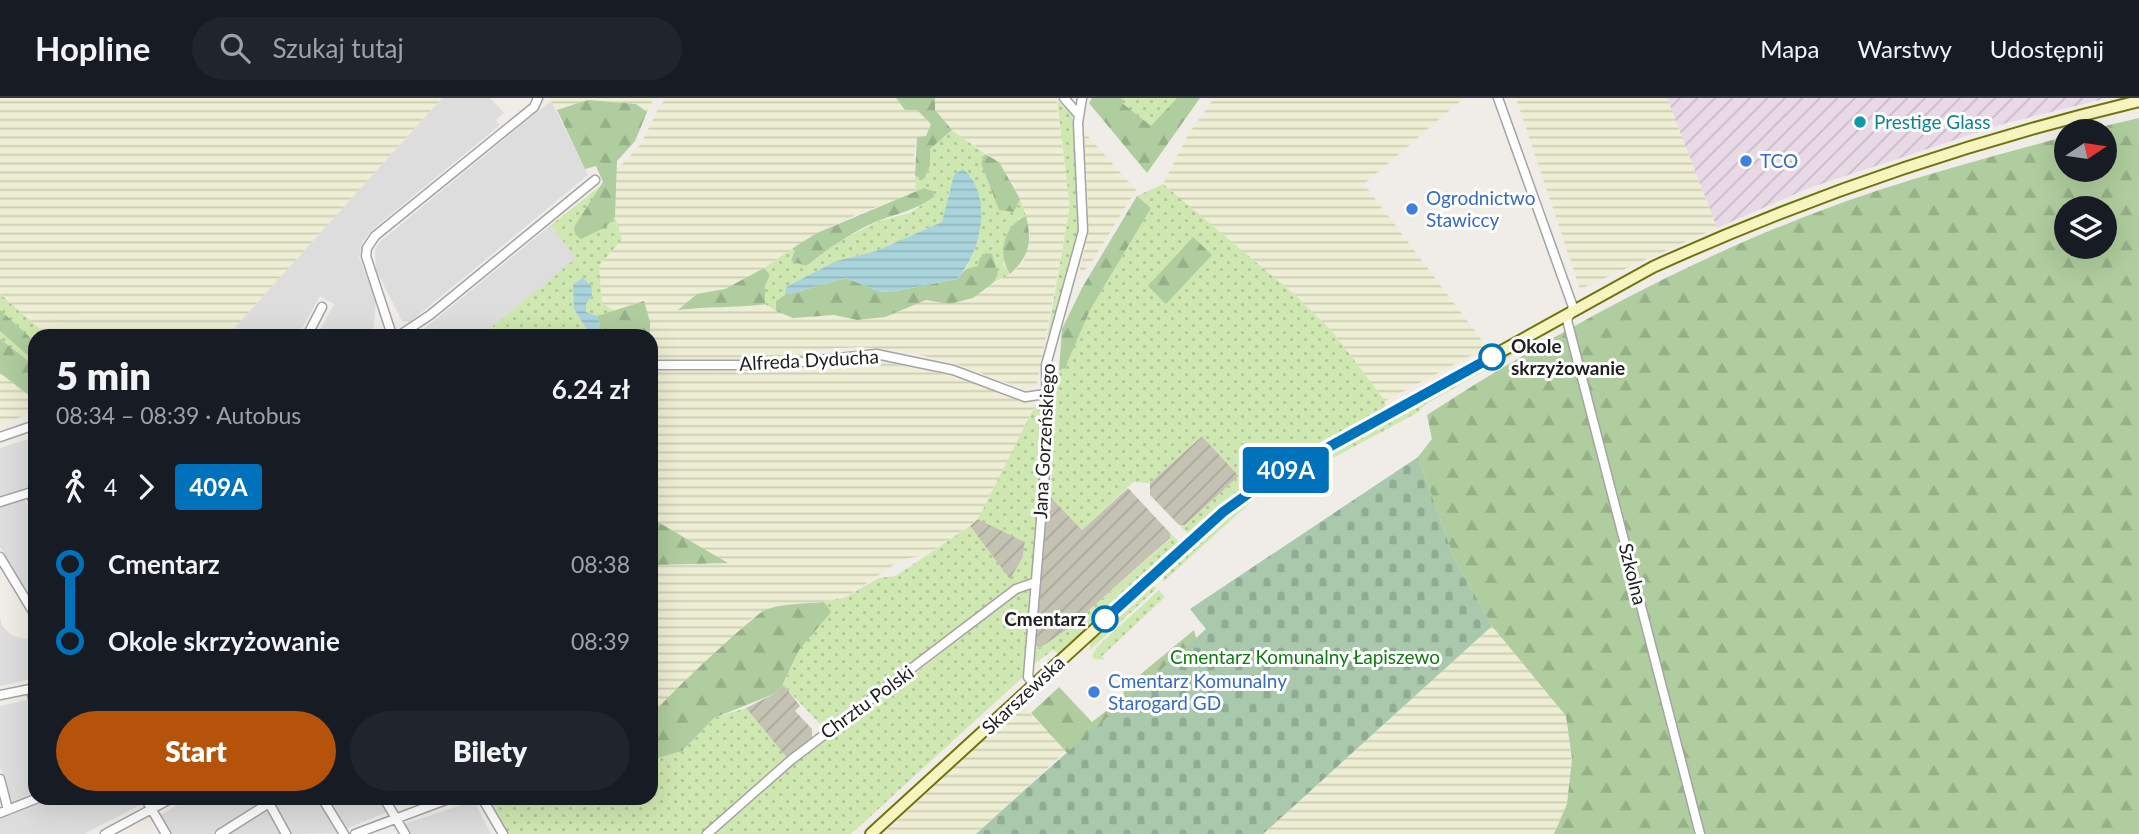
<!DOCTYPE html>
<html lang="pl">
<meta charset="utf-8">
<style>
body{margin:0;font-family:Lato,sans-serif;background:#20242c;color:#f1f3f6;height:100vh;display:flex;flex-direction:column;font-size:26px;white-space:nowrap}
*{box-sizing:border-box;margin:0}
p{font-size:23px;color:#9ea1a6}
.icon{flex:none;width:38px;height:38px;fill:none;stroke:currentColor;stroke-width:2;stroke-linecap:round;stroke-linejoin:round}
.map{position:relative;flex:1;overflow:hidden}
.panel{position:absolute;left:28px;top:231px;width:630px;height:476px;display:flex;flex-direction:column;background:#171b24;border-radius:21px;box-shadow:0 7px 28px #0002}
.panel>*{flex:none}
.badge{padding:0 14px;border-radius:5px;font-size:24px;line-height:46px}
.needle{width:46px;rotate:77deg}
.controls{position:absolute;left:2054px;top:21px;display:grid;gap:14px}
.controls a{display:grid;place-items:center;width:63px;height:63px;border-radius:50%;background:#171b24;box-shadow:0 7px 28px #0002;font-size:35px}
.map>.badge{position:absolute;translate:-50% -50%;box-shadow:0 0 0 4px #fff}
.legs{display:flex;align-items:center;gap:10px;height:77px;padding:0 28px;font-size:23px}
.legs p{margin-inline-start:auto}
.summary{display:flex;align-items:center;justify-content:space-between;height:119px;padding:0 28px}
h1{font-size:38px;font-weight:800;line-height:52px}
.action{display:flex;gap:14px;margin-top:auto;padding:14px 28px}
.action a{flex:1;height:80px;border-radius:42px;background:#b45309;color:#fff;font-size:28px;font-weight:800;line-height:80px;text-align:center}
.action a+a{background:#20242c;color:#f1f3f6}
ul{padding:0 28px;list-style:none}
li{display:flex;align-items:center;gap:24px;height:77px;font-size:26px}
li i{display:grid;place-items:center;width:10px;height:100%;margin:0 9px;background:currentColor}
li i::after{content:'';width:18px;height:18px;margin:-9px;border:5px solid;border-radius:50%;background:#171b24}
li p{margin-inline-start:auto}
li:first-child i{background:linear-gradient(#0000 50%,currentColor 0)}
li:last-child i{background:linear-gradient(currentColor 50%,#0000 0)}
header{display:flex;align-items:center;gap:42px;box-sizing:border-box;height:98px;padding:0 35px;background:#171b24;border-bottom:2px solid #363941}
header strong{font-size:33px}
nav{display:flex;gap:38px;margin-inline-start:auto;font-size:24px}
.search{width:490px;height:63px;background:#20242c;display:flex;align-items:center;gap:18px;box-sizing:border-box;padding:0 24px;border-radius:38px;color:#9ea1a6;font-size:26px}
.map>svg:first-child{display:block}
.residential{fill:#dedddd}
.industrial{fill:url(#industrial-furrows)}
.construction{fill:url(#construction-furrows)}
.farmland{fill:url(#farmland-rules)}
.grass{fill:url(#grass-dots)}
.forest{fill:url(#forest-firs);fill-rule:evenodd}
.cemetery{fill:url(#cemetery-stones)}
.water{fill:url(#water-rules)}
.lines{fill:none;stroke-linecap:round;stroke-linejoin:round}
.minor-casing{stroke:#a4a4a4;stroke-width:11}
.secondary-casing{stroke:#70740a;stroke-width:14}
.minor{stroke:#fff;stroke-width:8}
.secondary{stroke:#f7f5bf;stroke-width:10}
.line-1-casing{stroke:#fff;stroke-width:16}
.line-1{stroke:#0072bc;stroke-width:10}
.culture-dot{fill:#0f9aa8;stroke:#fff;stroke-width:2.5}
.shop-dot{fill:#3f7fe0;stroke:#fff;stroke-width:2.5}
.stop-1-dot{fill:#fff;stroke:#0072bc;stroke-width:3.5}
.labels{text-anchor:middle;stroke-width:6;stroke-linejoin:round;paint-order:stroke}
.culture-label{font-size:19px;fill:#0d838f;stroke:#fff;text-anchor:start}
.shop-label{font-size:19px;fill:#366cbe;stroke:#fff;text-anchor:start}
.stop-label{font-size:19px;font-weight:bold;fill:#202020;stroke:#fff;text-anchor:start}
.street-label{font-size:19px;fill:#202020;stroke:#fff}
.park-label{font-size:19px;fill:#117b12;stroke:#fff}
</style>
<header>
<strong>Hopline</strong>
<div class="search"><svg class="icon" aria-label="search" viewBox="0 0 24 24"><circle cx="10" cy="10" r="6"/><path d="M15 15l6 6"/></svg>Szukaj tutaj</div>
<nav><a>Mapa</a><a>Warstwy</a><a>Udostępnij</a></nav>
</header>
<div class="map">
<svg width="2139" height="736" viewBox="0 0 2139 736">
<defs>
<pattern id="industrial-furrows" width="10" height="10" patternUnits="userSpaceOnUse" patternTransform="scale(1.75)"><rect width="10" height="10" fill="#e9d9e7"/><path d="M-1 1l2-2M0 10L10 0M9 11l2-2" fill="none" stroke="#c8bac6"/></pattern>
<pattern id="construction-furrows" width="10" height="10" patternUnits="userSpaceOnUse" patternTransform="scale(1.75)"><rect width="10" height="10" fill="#c4c3b3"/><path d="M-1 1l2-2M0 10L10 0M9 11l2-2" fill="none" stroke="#a8a79a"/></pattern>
<pattern id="farmland-rules" width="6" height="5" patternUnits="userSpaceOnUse" patternTransform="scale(1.75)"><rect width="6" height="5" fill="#eeeed4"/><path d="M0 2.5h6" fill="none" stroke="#ccccb6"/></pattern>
<pattern id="grass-dots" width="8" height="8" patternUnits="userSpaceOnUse" patternTransform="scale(1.75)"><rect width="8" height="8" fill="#cfe7b0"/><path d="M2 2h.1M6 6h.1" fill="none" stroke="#b1c697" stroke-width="1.8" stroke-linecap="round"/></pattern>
<pattern id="forest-firs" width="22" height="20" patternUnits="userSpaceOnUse" patternTransform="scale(1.75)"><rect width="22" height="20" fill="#afcd9e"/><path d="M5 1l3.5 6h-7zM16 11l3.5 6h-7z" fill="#96b088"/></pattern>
<pattern id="cemetery-stones" width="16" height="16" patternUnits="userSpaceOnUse" patternTransform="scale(1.75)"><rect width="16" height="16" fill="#a9c8ac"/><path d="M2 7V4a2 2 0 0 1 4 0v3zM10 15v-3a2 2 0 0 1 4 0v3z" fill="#91ac94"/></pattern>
<pattern id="water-rules" width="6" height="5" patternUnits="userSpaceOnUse" patternTransform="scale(1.75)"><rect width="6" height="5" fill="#aad4db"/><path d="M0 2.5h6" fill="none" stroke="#92b6bc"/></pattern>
</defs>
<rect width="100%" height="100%" fill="#f0ece7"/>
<!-- residential -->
<path class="residential" d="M442,0h48l14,15 -8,7 4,5 -127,104 -10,12 -4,16 17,45 -3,34h-56l17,-32 -14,-8 -22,40h-66l-3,-2z
M551,3l37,74 -178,147 -8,-1 -26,-51 -1,-21 7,-9z
M551,127l26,33 -96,78h-52l-5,-7z
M35,339v49l-35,12v-50z
M24,400l11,18v92l-35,-61v-41z
M0,520l2,8 11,10 13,3 9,-4v43l-35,8z
M31,601l4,23v74l-25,10 -10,-41v-59z
M48,700h93l3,5 -60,31h-84v-17z
M189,700h81l-58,36h-42l-11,-18z
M283,700h36l21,35 -51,1 -16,-29z
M327,700h52l8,14 -41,17z
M474,703l17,33h-81l-6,-10z
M266,710l16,26h-54l-1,-1z"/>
<!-- industrial -->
<path class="industrial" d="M1667,0h440l-104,26 -194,64 -92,40z"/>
<!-- construction -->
<path class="construction" d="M1202,338l37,40 -54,49h-6l-29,-30v-12z
M1128,390l42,45v5l-102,91 -28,19 -5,-2 13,-152 34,36z
M978,421l47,23 -2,15 -13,23 -40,-54z
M783,586l17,22 -5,5 17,18v10l-25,19 -41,-50 28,-14z"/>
<!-- farmland -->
<path class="farmland" d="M0,0h442l-215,238h-179l-48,-42z
M549,0h105l-7,14 -11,-8 -48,-4 -31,10z
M666,0h230l9,12h12l14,14 -5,12 -9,2 -3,16 2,39 -54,19 -45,21 -75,49 -17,7 -28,5 -18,15 86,-5 28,14 41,-3 23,5 28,-3 41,-17 23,4 61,-30 14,-12 6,-31 -10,-32 -21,-37 -47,-32 -17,-20v-12h121l14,109 -33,177 -10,6 -76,-28 -45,-10 -44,-5 -35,2 -37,11 -139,1 -1,-39 -7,-21 -29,10 -12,-8 -3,-37 23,-27 -7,-22 1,-46 25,-27 18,-37z
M1214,0h250l-100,86 123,163 -102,54 -53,-70 -37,-36 -132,-111 25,-49z
M1516,0h151l50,130 -137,61z
M1084,34l52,58 -45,73 -13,15 7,-31 3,-40z
M886,264l65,14 85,28 -58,115 -34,25 -21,11 -22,5 -55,37 -92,19 -103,101v-152l76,-2 -76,-45v-149l137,3 47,-9z
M0,275l35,27v12l-35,12z
M1492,528l74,90 6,43 -5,45 -13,30h-291z
M1021,606l45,47 -90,83h-93z"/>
<!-- grass -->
<path class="grass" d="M1122,0h55l-26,29 -29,-24z
M1057,2l17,18 6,106 -5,36 -28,77 23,-130z
M952,32l33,24 -4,9 6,13 27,36 6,-13 6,17 -8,3 -15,45 7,10 -16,8 4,-8 -19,-8 -13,3c16,-30 18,-61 5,-93l-22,14 -2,20 -5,12 -66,29 -40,10 -50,26 -1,8 -9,6v10l-11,-7v-18l5,-11 -6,-7 32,-22 -5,14 15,6 33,-24 37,-20 34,-9 24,-16 -1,-6 -8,-3 -9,5 -1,-17 9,2 6,-12v-17z
M604,85l-30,44 1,7 31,-7 9,-10 7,22 -23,27 3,37 12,8 -17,5 -11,-4v-8l6,-8 -4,-16 -14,29 15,24 8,-1 5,4h-121l95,-78 -25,-33z
M1163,86l132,111 37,36 53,70 1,9c-69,38 -138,72 -196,125l-11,-10h6l54,-49 -37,-40 -52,47 -17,-1 -51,48 -34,-36 4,-21 -1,-44 8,-59 6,-3 25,-57 61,-102 -14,-12z
M0,196l48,42h-13v30l-35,-27z
M1521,248l4,2 -99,56 -9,9 -144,77 -2,-4 7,-6z
M1036,306l6,3v68l-9,72v28l-200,149 -11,2 -39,-41 16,-35 31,-38 -6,-10 22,-5 33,-19 17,-2 74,-50 40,53 13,-22 2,-15 -47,-23z
M1266,390l2,4 -16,9 -89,81 1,-10 67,-61z
M1170,435l11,11 -121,111 -7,-5 -20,15 2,-19 5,2 28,-19 102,-90z
M1153,488l4,2 -67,62v-10l57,-53z
M1023,491h7l-5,86 -174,159h-139l89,-77 79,-56z
M1159,492l6,7 -63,59 3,4 -11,-1 -2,-4 7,-10z
M746,610l41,50 -73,69 -12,7h-194l-19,-36h162v-38l31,-9 32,-33z"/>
<!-- forest -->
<path class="forest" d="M896,0h39v12l17,20 -22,19v17l-6,13 -9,-3 2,-39 9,-1 5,-12 -14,-14h-12z
M1092,0h30v5l29,23 26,-28h23l-53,75 -58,-70z
M588,2l48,4 11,8 -12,29 -18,20 -2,56 -9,10 -25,12 -6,-5 -1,-7 29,-45 -7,-16 -11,3 -28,-59z
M2139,20v716h-585l13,-30 5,-45 -6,-43 -74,-90 -38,-68 -36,-101 14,-18 -5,-24c139,-90 288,-170 446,-223 64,-21 129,-38 194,-56v34h38v-39h-21zM2067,110h38v39h-38z
M985,56l14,8 21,37 -6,13 -15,-2 -18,-47z
M924,90l9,3 1,6c-24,16 -34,15 -59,25 -25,11 -48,28 -69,44l-15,-5 5,-15 21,-13z
M1137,98l14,12 -61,102 -25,58 -6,2 3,-41 20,-41z
M1026,118c6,25 4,40 -16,58 -13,-20 -7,-48 16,-58z
M1193,139l19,18 -46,49 -18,-18z
M986,155l6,1 6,20 -4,8 -21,16 -24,6 -23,-4 -41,17 -28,3 -23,-5 -41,3 -17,-7v-10l9,-6 61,-17 32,13 13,1 66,-13 9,-10 12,-3 2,-8z
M764,170l6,7 -5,11v18c-29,4 -58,2 -87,6l19,-16 28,-5z
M644,203l6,21v14h-48l-5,-4 3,-8 -3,-8z
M0,212l35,32v20l-35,-31z
M0,241l35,27v34l-35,-27z
M651,420l77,45 -77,2z
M824,504l7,10 -32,38 -16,34 -9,10 -60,24 -32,33 -31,9c0,-11 -4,-33 0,-43 5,-11 104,-103 114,-107 17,-7 41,-6 59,-8z
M1194,532l5,19 -120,117 -48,-53 28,-26 33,35 31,-24 1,-10z"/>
<!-- cemetery -->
<path class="cemetery" d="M1418,359l36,101 38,68 -229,208h-287c76,-70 154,-135 230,-205l-16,-20z"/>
<!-- water -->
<path class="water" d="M963,71c31,26 18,84 -6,110l-66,13 -13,-1 -32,-13 -61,17 1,-8 50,-26 40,-10 66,-29 12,-47z
M583,180l8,7 1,11 -6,8v8l11,4 3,8 -3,8 -8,1 -15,-24 -1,-25z"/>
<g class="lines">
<!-- minor casing -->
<g class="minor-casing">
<path id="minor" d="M1064,0l15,17
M1498,0l75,209 -6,13 133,514
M391,234l-25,-76 1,-8 8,-12 159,-129 4,-9
M400,237l30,-20 165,-135
M307,238l15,-29
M651,267h123l102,-11 77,16 72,27 20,-3
M0,339l35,-12
M30,395l5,11
M0,404l35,-11
M0,459l35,58
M1034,587l-6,-8 19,-230 -1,-82 37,-134 -5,-108 4,-25
M31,592l4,15
M0,597l35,-7
M0,681l8,31
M145,700l21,36
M322,700l22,36
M384,700l21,36
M482,700l21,36
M269,705l17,31
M0,715l38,-15
M105,736l67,-36
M220,736l57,-36
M355,736l96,-36
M707,736l84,-74 225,-171 20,-7"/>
</g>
<!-- secondary casing -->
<g class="secondary-casing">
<path id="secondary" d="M871,736l352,-322 37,-27 393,-218c156,-71 319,-126 486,-166"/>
</g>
<!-- minor -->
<use href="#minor" class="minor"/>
<!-- secondary -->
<use href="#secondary" class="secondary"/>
</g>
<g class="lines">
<!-- line-1 casing -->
<g class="line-1-casing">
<path id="line-1" d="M1105,521l118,-107 37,-27 232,-128"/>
</g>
<!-- line-1 -->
<use href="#line-1" class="line-1"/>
</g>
<!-- markers -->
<circle class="culture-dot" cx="1860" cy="24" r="7"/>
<g class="shop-dot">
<circle cx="1746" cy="63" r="7"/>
<circle cx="1412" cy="111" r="7"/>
<circle cx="1094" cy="594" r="7"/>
</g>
<g class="stop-1-dot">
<circle cx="1492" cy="259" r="12"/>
<circle cx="1105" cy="521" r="12"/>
</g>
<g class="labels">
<!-- culture labels -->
<g class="culture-label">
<text x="1874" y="31">Prestige Glass</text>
</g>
<!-- shop labels -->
<g class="shop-label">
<text x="1760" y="70">TCO</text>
<text x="1426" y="107">Ogrodnictwo<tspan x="1426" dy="22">Stawiccy</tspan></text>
<text x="1108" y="590">Cmentarz Komunalny<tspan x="1108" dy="22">Starogard GD</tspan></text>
</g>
<!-- stop labels -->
<g class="stop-label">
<text x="1511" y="255">Okole<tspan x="1511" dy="22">skrzyżowanie</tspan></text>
<text x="1086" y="528" text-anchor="end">Cmentarz</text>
</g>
<!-- street labels -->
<g class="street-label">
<text transform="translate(809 262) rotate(-3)" y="7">Alfreda Dyducha</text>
<text transform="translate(1044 343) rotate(-87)" y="7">Jana Gorzeńskiego</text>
<text transform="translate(1633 476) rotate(76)" y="7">Szkolna</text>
<text transform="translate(1023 597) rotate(-43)" y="7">Skarszewska</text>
<text transform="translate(867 604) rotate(-36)" y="7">Chrztu Polski</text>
</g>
<!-- park labels -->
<g class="park-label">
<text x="1305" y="566">Cmentarz Komunalny Łapiszewo</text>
</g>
</g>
</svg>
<div class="controls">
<a><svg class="needle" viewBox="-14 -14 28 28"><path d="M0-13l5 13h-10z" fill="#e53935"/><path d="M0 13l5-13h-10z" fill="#9ea1a6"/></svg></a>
<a><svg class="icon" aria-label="layers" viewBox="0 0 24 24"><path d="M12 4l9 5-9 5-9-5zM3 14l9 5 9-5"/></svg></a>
</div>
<b class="badge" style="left:1286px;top:372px;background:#0072bc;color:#fff">409A</b>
<section class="panel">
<div class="summary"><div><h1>5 min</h1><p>08:34 – 08:39 · Autobus</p></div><b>6.24 zł</b></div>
<div class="legs"><svg class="icon" aria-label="walk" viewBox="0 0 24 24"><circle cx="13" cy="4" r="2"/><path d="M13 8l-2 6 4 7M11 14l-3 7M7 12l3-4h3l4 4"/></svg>4<svg class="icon" aria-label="forward" viewBox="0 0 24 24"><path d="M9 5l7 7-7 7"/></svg><b class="badge" style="background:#0072bc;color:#fff">409A</b></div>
<ul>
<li><i style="color:#0072bc"></i><b>Cmentarz</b><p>08:38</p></li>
<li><i style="color:#0072bc"></i><b>Okole skrzyżowanie</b><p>08:39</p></li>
</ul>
<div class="action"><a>Start</a><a>Bilety</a></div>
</section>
</div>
